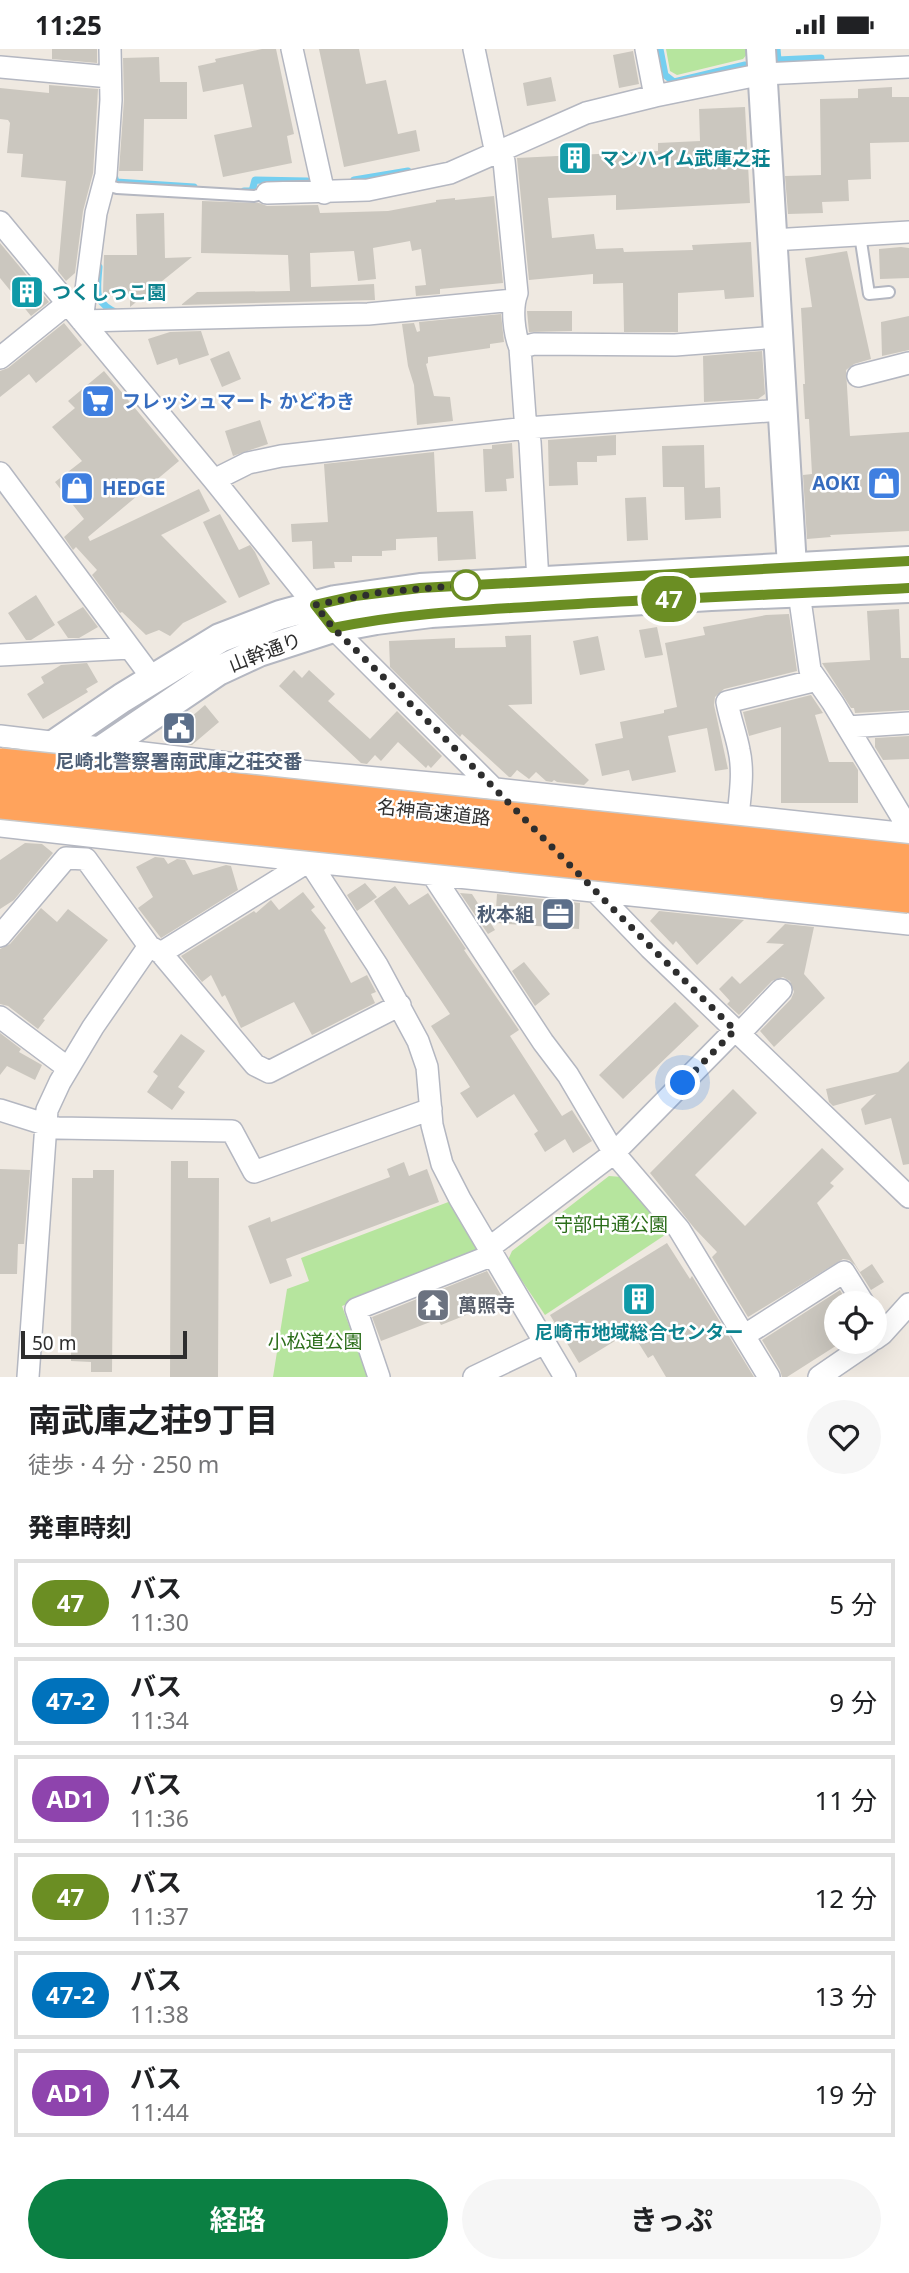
<!DOCTYPE html>
<html lang="ja">
<meta charset="utf-8">
<style>
body{margin:0;font-family:"Noto Sans","Noto Sans JP",sans-serif;background:#f6f6f6;color:#202124;height:100vh;display:flex;flex-direction:column;font-size:26px;white-space:nowrap}
*{box-sizing:border-box;margin:0}
p{font-size:23px;color:#757577}
.icon{flex:none;width:38px;height:38px;fill:none;stroke:currentColor;stroke-width:2;stroke-linecap:round;stroke-linejoin:round}
.map{position:relative;height:1328px;overflow:hidden}
.side{display:flex;flex-direction:column;background:#fff;flex:1}
.side>*{flex:none}
.badge{padding:0 14px;border-radius:23px;font-size:24px;line-height:46px}
.buttons{position:absolute;left:824px;top:1242px;display:grid;gap:14px}
.buttons a{display:grid;place-items:center;width:63px;height:63px;border-radius:50%;background:#fff;box-shadow:0 7px 28px #0002;font-size:35px}
.scale{position:absolute;left:21px;bottom:18px;width:166px;box-sizing:border-box;padding-left:7px;border:4px solid #2e2e2e;border-top:0;font-size:19px;line-height:24px;white-space:nowrap;color:#2e2e2e;-webkit-text-stroke:5px #fff;paint-order:stroke}
.you{position:absolute;width:35px;height:35px;margin:-18px;border:5px solid #fff;border-radius:50%;background:#1a73e8;box-shadow:0 0 0 10px #1a73e833}
.map>.badge{position:absolute;translate:-50% -50%;box-shadow:0 0 0 4px #fff}
h2{padding:0 28px;font-size:26px;line-height:63px}
.round{display:grid;place-items:center;flex:none;width:74px;height:74px;border-radius:37px;background:#f6f6f6}
.overview{display:flex;align-items:center;justify-content:space-between;height:119px;padding:0 28px}
h1{font-size:33px;font-weight:700;line-height:52px}
.action{display:flex;gap:14px;margin-top:auto;padding:14px 28px}
.action a{flex:1;height:80px;border-radius:42px;background:#0b8043;color:#fff;font-size:28px;font-weight:700;line-height:80px;text-align:center}
.action a+a{background:#f6f6f6;color:#202124}
ul{padding:0;list-style:none}
li{display:flex;align-items:center;gap:21px;height:88px;margin:0 14px 10px;padding:0 14px;border:4px solid #e0e0e0;border-radius:0px}
li div{flex:1}
li b{display:block;font-size:26px}
li em{font-style:normal}
li .badge{min-width:77px;font-weight:700;text-align:center}
.status{display:flex;justify-content:space-between;align-items:center;height:49px;padding:0 35px;background:#fff;direction:ltr}
.status svg{height:19px;fill:currentColor}
.map>svg:first-child{display:block}
.green{fill:#b6e59e}
.lines{fill:none;stroke-linecap:round;stroke-linejoin:round}
.stream{stroke:#75cff0;stroke-width:7}
.building{fill:#cbc7bf}
.lane-casing{stroke:#b4b7c1;stroke-width:14}
.street-casing{stroke:#b4b7c1;stroke-width:24}
.secondary-casing{stroke:#b4b7c1;stroke-width:32}
.lane{stroke:#fff;stroke-width:10}
.street{stroke:#fff;stroke-width:21}
.secondary{stroke:#fff;stroke-width:28}
.highway-bridge-casing{stroke:#c9c9c9;stroke-width:40;stroke-linecap:butt}
.highway-bridge{stroke:#ffa35c;stroke-width:37}
.line-casing{stroke:#fff;stroke-width:16}
.line{stroke:#6b8e23;stroke-width:10}
.walk{stroke:#2e2e2e;stroke-width:7;stroke-dasharray:0 12.6}
.stop-dot{fill:#fff;stroke:#6b8e23;stroke-width:3.5}
.labels{text-anchor:middle;stroke-width:5;stroke-linejoin:round;paint-order:stroke}
.culture-label{font-size:19px;font-weight:bold;fill:#0d838f;stroke:#fff;text-anchor:start}
.shop-label{font-size:19px;font-weight:bold;fill:#366cbe;stroke:#fff;text-anchor:start}
.street-label{font-size:19px;fill:#2e2e2e;stroke:#fff}
.service-label{font-size:19px;font-weight:bold;fill:#4e5e75;stroke:#fff}
.park-label{font-size:19px;fill:#2c6e1b;stroke:#fff}
.worship-label{font-size:19px;font-weight:bold;fill:#5b616d;stroke:#fff;text-anchor:start}
</style>
<div class="status"><b>11:25</b><svg viewBox="0 0 49 12"><path d="M0 12V9h3v3zM5 12V6h3v6zM10 12V3h3v9zM15 12V0h3v12zM26 1h20v11H26zM47 4h2v5h-2z"/></svg></div>
<div class="map">
<svg width="909" height="1328" viewBox="0 0 909 1328">
<rect width="100%" height="100%" fill="#efe9e1"/>
<!-- green -->
<path class="green" d="M666,0h83v3l-6,7 -66,16 -7,-4z
M609,1127l13,1 49,54 -126,84 -37,-55 4,-9z
M451,1152l26,45 -3,9 -132,51 26,71h-95l14,-88 22,-8 -8,-23z"/>
<g class="lines">
<!-- stream -->
<path class="stream" d="M660,0l5,26 9,7 71,-17
M777,0l1,11 43,-2
M114,126l2,7 78,5
M354,131l54,-9
M244,142h8l3,-11 52,1
M99,218c-2,27 -6,35 20,47"/>
</g>
<!-- building -->
<path class="building" d="M52,0h45v14l-45,-4z
M262,0h14l18,85 -7,2 5,27 -69,14 -9,-42 38,-8 -9,-43 -40,8 -5,-26 18,-4 -1,-3z
M319,0h40l7,35 20,-4 12,54 18,-4 4,21 -76,16z
M633,2l6,33 -20,4 -6,-33z
M159,8l1,25h27v37h-43l-1,52h-24l5,-71 -1,-42z
M551,28l5,24 -29,5 -4,-23z
M49,36l49,4 -5,84 -10,38 -8,62 -9,8 -8,-10 8,-90 -45,-4 2,-23 -16,-1 3,-30 -2,-3 -8,-1v-31l49,5z
M892,38v10h17v45l-39,1 1,36 -23,1 1,21 -27,1 1,11 -35,1 -3,-38 36,-1 -1,-76 38,-1v-9z
M745,58l5,96 -134,7v-15l-68,3 4,40 42,-4 2,15 27,-1 1,4 69,-2 -1,-5 59,-3 3,55 -29,2 -1,-9 -46,3v39h-54l-1,-49 -30,1v-10l-64,6 -12,-122 141,-7v-8l42,-2 -1,-32z
M494,147l9,87 -63,6v5l-24,2 -1,-10 11,-1 -5,-36 -9,2 -2,-10 -37,7 3,31 -18,2 -4,-30 -44,2 1,34 63,-3 1,16 -194,5 16,-13 93,-1 -2,-36 -87,-2 1,-52 57,2 8,3 51,-1 2,8 68,-2 48,-9v-2l19,-2v2z
M164,164l1,45 27,-1 -62,50v-13h-27l1,-39h33l-1,-41z
M0,194l49,59 -18,14 -31,-38z
M901,198l8,1v30l-29,1 -1,-30z
M847,202l24,108 -17,5 -8,6 4,66 59,-4v99l-79,4 1,2 -24,2 -4,-64 9,-1 -3,-55h-4l-2,-35h2l-4,-76 11,-1 -7,-49z
M527,262h45v20l-43,1z
M501,265l3,28 -14,2v4l-62,9v6l-2,1 8,32 16,1 3,24 -36,4 -3,-40 -6,-19 -6,-42 12,-1 3,9 3,-1 -1,-9z
M909,267v34l-27,6 -1,-34z
M64,274l18,22 -46,38 -7,-9 -29,23v-26l8,-3z
M201,282l8,24 -30,10 -2,-7 -20,7 -9,-26 22,-7z
M229,302l12,28 -19,8 -12,-28z
M762,302l3,43 -7,5 -54,3 -1,-46z
M104,322l75,90 -91,76 2,4 109,-52 11,22 -49,24 66,67 -44,21 -13,13 -11,-6 -13,5 -24,-23 -2,1 -28,-38 5,-5 -21,-23 -3,3 -9,-13 20,-18 -29,-37 27,-21 -30,-34 23,-19 -7,-7z
M260,371l8,24 -35,12 -8,-25z
M616,386v20l-19,1v6h-20l1,23 -29,1 -1,-46z
M512,394l2,35 -8,1 1,12 -22,1 -2,-43h9v-4z
M704,396l1,43 15,-1 1,31 -36,2 -1,-33h-21l-1,-41z
M434,403l3,60 36,-1 3,48 -38,2 -1,-24 -41,2v11l-14,1v5h-30v6h-18l1,6 -22,1 -1,-28 -20,1 -1,-18 37,-2 -4,-58z
M646,448l2,43 -21,1 -2,-43z
M220,465l19,36 11,-5 5,7 15,32 -31,14 -36,-76z
M36,546l19,30 -24,15h-5l-18,-27z
M83,558l15,20 -19,11h-11l-11,-16z
M899,560l2,49h8v52l-54,3 -1,-5h-3l-29,-45 48,-3 -3,-49z
M789,565l8,57 -73,18 -9,8 -1,8 14,64 -13,2 -8,-43 -39,8 8,36 -44,9 -3,-11 -27,6 -7,-32 28,-6 -3,-16 44,-9v-3l13,-3 -12,-64 40,-8 -2,-8 63,-12z
M657,578l6,28 -18,3 -6,-28z
M531,586l1,69 -24,1 81,75 -5,5 -27,-3 -3,-2 -2,2 -6,-1 -10,-9 -7,7 -12,-9 -6,7h-2l-47,-43 -2,3 -70,-70 -1,-26 66,-3v10l51,-1 -1,-11z
M598,587l7,34 -25,5 -7,-34z
M87,614l11,19 -12,7 2,3 -45,27 -16,-25 17,-11 -3,-6 20,-12z
M294,621l8,8 7,-8 26,24 -7,7 42,38 27,-28 45,45 -11,12 -3,-3 -2,3 -28,-26 -17,19 -6,-6 -8,9 -6,-1 -82,-77z
M811,646l12,18 -8,2 14,47h24l5,8v33h-77v-76l-32,9 -6,-24z
M205,656l14,17 -27,23h-4l-13,-14z
M909,687v23l-26,1 -8,-13v-9z
M25,794l17,1 11,9 -39,47 -14,9v-49z
M155,808l9,1 4,6 9,-5 8,1 8,15 33,-10 5,1 7,24 -77,48 -23,-30 15,-11 -17,-30z
M365,834l12,14 -20,14 -10,-16z
M395,837l14,19 19,-12 38,56 -2,1 55,80 -9,6 52,80 10,-6 20,31 -19,12 -8,-14 -20,13 -11,-18 4,-3 -24,-37 -37,24 -17,-25 10,-6 -39,-61 19,-12 -76,-113z
M303,843l12,15 -4,3 15,18 -2,2 27,53 16,-8 9,17 -5,2 4,9 -63,32 -18,-33 -53,26 -16,-33 -3,2 -11,-22 -9,7 -21,-26 73,-45 2,2 15,-13 8,10z
M460,844l12,1 23,36 -7,4z
M497,845l83,9 -1,26 -84,-6z
M41,859l16,14 11,-13 40,31 -65,79 2,1 -7,9 -30,-23 -8,-2v-55l10,-5z
M659,862l85,9 -47,45 -21,-24 -3,4 -23,-24z
M785,875l29,3 -10,47 21,24 -51,49 -14,-16 31,-32 3,-7 -4,-11 -7,-4 -11,4 -33,34 -12,-11 3,-3 -11,-12 13,-13 8,8 44,-40 -18,-1z
M524,913l26,32 -15,12 -23,-35z
M675,953l24,24 -76,73 -24,-24z
M0,984l21,16 -2,3 23,13 -7,15 -28,-14 -7,9z
M181,985l24,17 -27,36 7,5 -13,18 -25,-18 11,-16 -5,-4z
M909,1012v103l-6,1 -12,-47 -26,7 -4,-16 15,-15 -43,12 -4,-4 -3,-13 72,-17z
M733,1040l24,24 -62,62 50,51 77,-78 22,21 -14,14 4,3 -17,17 43,69 12,-8 12,18 -13,8 -16,-25 -6,-5 -6,-1 -95,58 -36,-60 5,-5 -22,-23 -45,-56z
M171,1112h17v17h31l-1,199h-48z
M404,1113l5,14 18,-7 12,33 -153,57 6,17 -22,8 -22,-58 22,-9 1,5 119,-45 -3,-8z
M0,1120l30,1 -6,74h-6l-1,30h-17z
M93,1121h21l-2,202h-21v-10l-20,-1 1,-183h21z
M667,1194l23,36 2,-3 62,101h-88l-13,-22 -5,3 -17,-27 -52,32 -29,-48z
M487,1222l17,29 -63,25 -3,-6 -57,22 -9,-24z
M840,1241l8,14h-12v37l-1,1h7l-55,35h-5l-2,-7 -18,-30z"/>
<g class="lines">
<!-- lane casing -->
<g class="lane-casing">
<path id="lane" d="M103,135l14,4 137,8 13,-3
M860,186l9,59 20,-2"/>
</g>
<!-- street casing -->
<g class="street-casing">
<path id="street" d="M110,0l1,51 -5,75 -10,38 -14,108 286,-7 146,-14
M292,0l32,144
M474,0l20,95 10,17 13,132c-6,15 -3,40 3,55l5,69 5,25 8,139
M646,0l9,47
M0,18l110,10
M267,144l101,-3 82,-17 136,-60 69,-17 108,-22 146,-7
M0,173l214,258 119,148 194,194
M772,191l137,-8
M520,299l14,-4 141,1 104,-8
M0,309l68,-55
M858,327l51,-13
M0,424l153,206
M214,431l34,-17 33,-7 246,-28 255,-18
M799,544l11,77 23,33 76,126
M0,606l130,-7
M848,678l61,-4
M0,687l279,33 217,20 413,45
M738,768c2,-22 6,-45 1,-67 -3,-16 -9,-31 -12,-48l90,-22
M0,777l333,38 576,60
M565,811l85,88 259,249
M432,825l111,168 25,33 46,78 65,76 90,148
M0,887l66,-78 20,1 63,87 12,7 94,112 14,7 131,-67
M161,904l148,-92 68,104 41,76 9,26 5,58 10,39 18,35 105,178
M0,968l68,51
M739,985l42,-44
M0,1061l57,18 175,3 22,41 177,-63
M489,1199l125,-95 121,-123
M745,1286l99,-63 20,32
M875,1290l7,-5 27,-30
M28,1328l19,-267 13,-28 33,-55 56,-81
M379,1328l-23,-68 137,-54
M474,1328l71,-34
M819,1328l51,-35"/>
</g>
<!-- secondary casing -->
<g class="secondary-casing">
<path id="secondary" d="M761,0l31,518
M11,725l111,-76 98,-60 60,-23 55,-15 85,-12 489,-27
M0,770l218,-148 41,-19 74,-24 43,-8 55,-7 280,-17 198,-8"/>
</g>
<!-- lane -->
<use href="#lane" class="lane"/>
<!-- street -->
<use href="#street" class="street"/>
<!-- secondary -->
<use href="#secondary" class="secondary"/>
<!-- highway-bridge casing -->
<g class="highway-bridge-casing">
<path id="highway-bridge" d="M0,718l909,96
M0,751l909,94"/>
</g>
<!-- highway-bridge -->
<use href="#highway-bridge" class="highway-bridge"/>
</g>
<g class="lines">
<!-- line casing -->
<g class="line-casing">
<path id="line" d="M909,512l-489,27 -65,8 -40,9 18,23c75,-16 151,-18 227,-23 116,-7 233,-11 349,-17"/>
</g>
<!-- line -->
<use href="#line" class="line"/>
<!-- walk -->
<path class="walk" d="M466,536l-84,7 -67,13 18,23c137,132 266,270 402,402l-52,53"/>
</g>
<!-- icons -->
<defs>
<g id="building-square" transform="scale(1.75)"><rect x="-9" y="-9" width="18" height="18" rx="4" fill="#0f9aa8" stroke="#fff"/><path d="M-4-6H4V6H1V3H-1V6H-4ZM-2.5-4.3h1.7v1.8h-1.7ZM.8-4.3h1.7v1.8H.8ZM-2.5-1h1.7V.8h-1.7ZM.8-1h1.7V.8H.8Z" fill="#fff"/></g>
<g id="supermarket-square" transform="scale(1.75)"><rect x="-9" y="-9" width="18" height="18" rx="4" fill="#3f7fe0" stroke="#fff"/><path d="M-6-5.5h2.5l.6 2H6L4.5 2H-2.5L-4.4-4H-6ZM-1.5 3.2a1.3 1.3 0 1 0 .1 0ZM3 3.2a1.3 1.3 0 1 0 .1 0Z" fill="#fff"/></g>
<g id="shop-square" transform="scale(1.75)"><rect x="-9" y="-9" width="18" height="18" rx="4" fill="#3f7fe0" stroke="#fff"/><path d="M-5-2.5h2.3a2.7 3.5 0 0 1 5.4 0H5L5.5 6h-11ZM-1.5-2.5h3a1.5 2.3 0 0 0-3 0Z" fill="#fff"/></g>
<g id="civic-square" transform="scale(1.75)"><rect x="-9" y="-9" width="18" height="18" rx="4" fill="#5c6f8a" stroke="#fff"/><path d="M-.6-6.5H3V-4.5H.6V-3L4-1V1h2V6H-6V1h2V-1L-.6-3ZM-1.2 2.5V6h2.4V2.5Z" fill="#fff"/></g>
<g id="office-square" transform="scale(1.75)"><rect x="-9" y="-9" width="18" height="18" rx="4" fill="#5c6f8a" stroke="#fff"/><path d="M-6-3h4V-5.5h4V-3h4V5H-6ZM-1-4.5V-3h2v-1.5ZM-6 0V1H6V0Z" fill="#fff"/></g>
<g id="temple-square" transform="scale(1.75)"><rect x="-9" y="-9" width="18" height="18" rx="4" fill="#6b7280" stroke="#fff"/><path d="M0-6L5-2H3V0L6.5 2.5H4V6H1.5V3h-3V6H-4V2.5H-6.5L-3 0V-2H-5Z" fill="#fff"/></g>
</defs>
<g fill-rule="evenodd">
<use href="#building-square" x="575" y="109"/>
<use href="#building-square" x="27" y="243"/>
<use href="#supermarket-square" x="98" y="352"/>
<use href="#shop-square" x="884" y="434"/>
<use href="#shop-square" x="77" y="439"/>
<use href="#civic-square" x="179" y="679"/>
<use href="#office-square" x="558" y="865"/>
<use href="#building-square" x="639" y="1250"/>
<use href="#temple-square" x="433" y="1256"/>
</g>
<!-- markers -->
<circle class="stop-dot" cx="466" cy="536" r="14"/>
<g class="labels">
<!-- culture labels -->
<g class="culture-label">
<text x="600" y="116">マンハイム武庫之荘</text>
<text x="52" y="250">つくしっこ園</text>
<text x="639" y="1290" text-anchor="middle">尼崎市地域総合センター</text>
</g>
<!-- shop labels -->
<g class="shop-label">
<text x="122" y="359">フレッシュマート かどわき</text>
<text x="860" y="441" text-anchor="end">AOKI</text>
<text x="102" y="446">HEDGE</text>
</g>
<!-- street labels -->
<g class="street-label">
<text transform="translate(265 603) rotate(-21)" y="7">山幹通り</text>
<text transform="translate(434 763) rotate(6)" y="7">名神高速道路</text>
</g>
<!-- service labels -->
<g class="service-label">
<text x="179" y="719">尼崎北警察署南武庫之荘交番</text>
<text x="534" y="872" text-anchor="end">秋本組</text>
</g>
<!-- park labels -->
<g class="park-label">
<text x="611" y="1182">守部中通公園</text>
<text x="315" y="1299">小松道公園</text>
</g>
<!-- worship labels -->
<g class="worship-label">
<text x="458" y="1263">萬照寺</text>
</g>
</g>
</svg>
<div class="buttons">
<a><svg class="icon" aria-label="locate" viewBox="0 0 24 24"><circle cx="12" cy="12" r="6"/><path d="M12 2v4M12 18v4M2 12h4M18 12h4"/></svg></a>
</div>
<div class="scale">50 m</div>
<div class="you" style="left:683px;top:1034px"></div>
<b class="badge" style="left:669px;top:550px;background:#6b8e23;color:#fff">47</b>
</div>
<section class="side">
<div class="overview"><div><h1>南武庫之荘9丁目</h1><p>徒歩 · 4 分 · 250 m</p></div><a class="round"><svg class="icon" aria-label="heart" viewBox="0 0 24 24"><path d="M12 20l-8-8c-3-5 5-10 8-4 3-6 11-1 8 4z"/></svg></a></div>
<h2>発車時刻</h2>
<ul>
<li><span class="badge" style="background:#6b8e23;color:#fff">47</span><div><b>バス</b><p>11:30</p></div><em>5 分</em></li>
<li><span class="badge" style="background:#0072bc;color:#fff">47-2</span><div><b>バス</b><p>11:34</p></div><em>9 分</em></li>
<li><span class="badge" style="background:#8e44ad;color:#fff">AD1</span><div><b>バス</b><p>11:36</p></div><em>11 分</em></li>
<li><span class="badge" style="background:#6b8e23;color:#fff">47</span><div><b>バス</b><p>11:37</p></div><em>12 分</em></li>
<li><span class="badge" style="background:#0072bc;color:#fff">47-2</span><div><b>バス</b><p>11:38</p></div><em>13 分</em></li>
<li><span class="badge" style="background:#8e44ad;color:#fff">AD1</span><div><b>バス</b><p>11:44</p></div><em>19 分</em></li>
</ul>
<div class="action"><a>経路</a><a>きっぷ</a></div>
</section>
